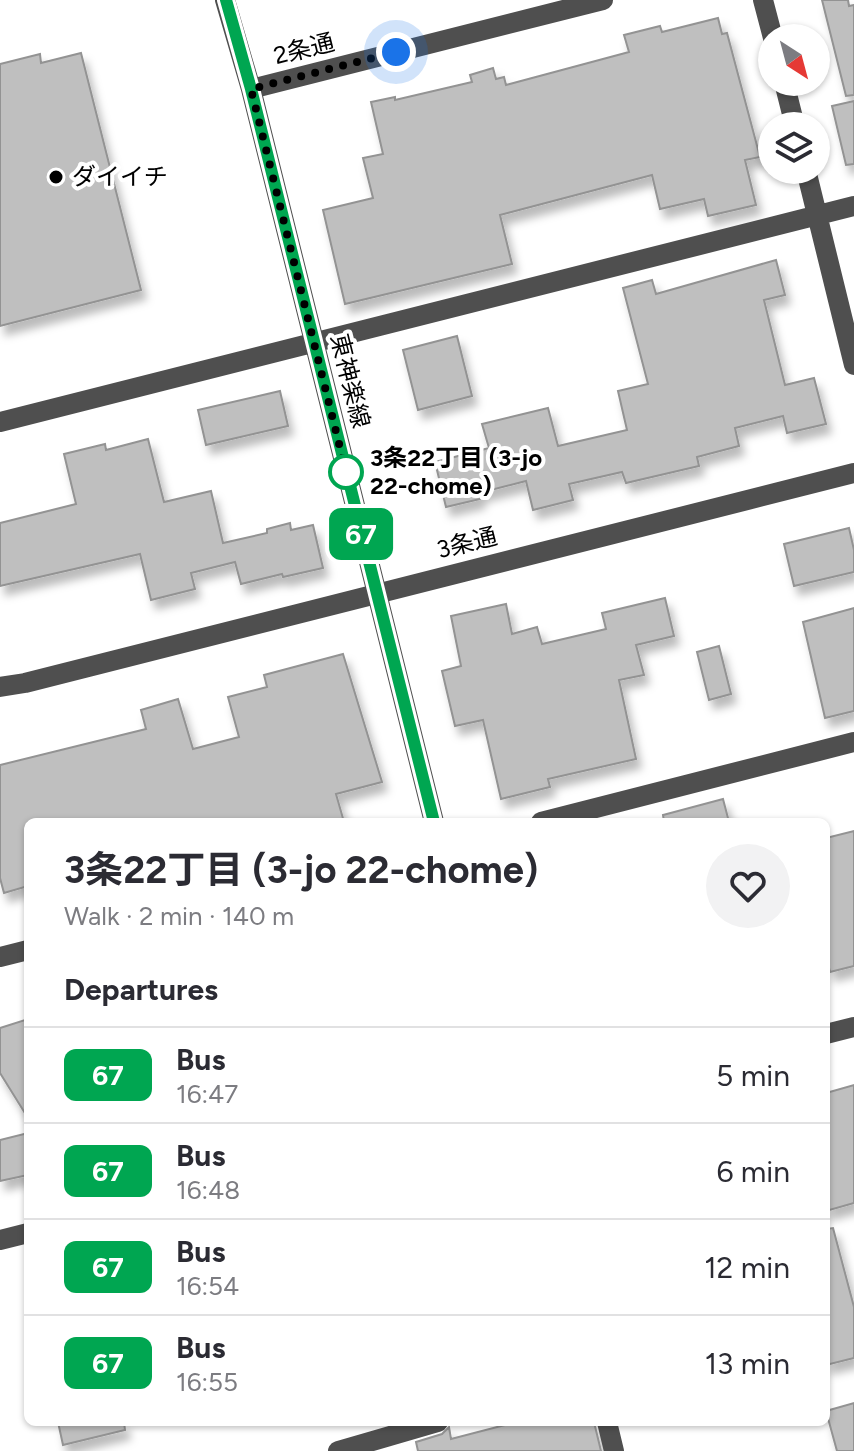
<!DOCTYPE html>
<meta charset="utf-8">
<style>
body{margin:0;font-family:Figtree,"Noto Sans JP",sans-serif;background:#f2f2f3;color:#2b2b33;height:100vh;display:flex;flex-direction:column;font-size:30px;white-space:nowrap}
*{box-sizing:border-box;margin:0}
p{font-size:26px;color:#7c7c81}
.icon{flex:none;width:44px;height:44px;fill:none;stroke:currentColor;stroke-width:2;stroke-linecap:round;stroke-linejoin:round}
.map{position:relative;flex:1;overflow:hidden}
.panel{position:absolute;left:24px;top:818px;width:806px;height:608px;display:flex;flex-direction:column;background:#fff;border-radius:12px;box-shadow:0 2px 6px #0004}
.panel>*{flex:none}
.badge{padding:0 16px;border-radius:12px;font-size:28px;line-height:52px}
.needle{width:52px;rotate:144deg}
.tools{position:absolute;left:758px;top:24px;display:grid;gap:16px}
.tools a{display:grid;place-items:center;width:72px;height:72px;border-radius:50%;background:#fff;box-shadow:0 2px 6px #0004;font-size:40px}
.you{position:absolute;width:40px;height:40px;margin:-20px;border:6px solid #fff;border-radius:50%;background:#1a73e8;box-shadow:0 0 0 12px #1a73e833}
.map>.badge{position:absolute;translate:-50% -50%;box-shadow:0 0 0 4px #fff}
h2{padding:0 40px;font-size:30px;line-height:72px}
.round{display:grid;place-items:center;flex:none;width:84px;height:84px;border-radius:42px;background:#f2f2f3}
.head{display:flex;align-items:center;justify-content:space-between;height:136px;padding:0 40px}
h1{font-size:38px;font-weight:700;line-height:60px}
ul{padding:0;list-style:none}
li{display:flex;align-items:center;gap:24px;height:96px;padding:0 40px;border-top:2px solid #e1e1e2}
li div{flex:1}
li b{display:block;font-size:30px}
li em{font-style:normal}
li .badge{min-width:88px;font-weight:700;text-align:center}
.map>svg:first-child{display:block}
.building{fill:#bfbfbf;stroke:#939393;stroke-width:2;filter:url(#shadow)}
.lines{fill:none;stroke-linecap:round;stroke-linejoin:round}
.minor{stroke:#4f4f4f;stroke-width:20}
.line-casing{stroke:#fff;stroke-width:18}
.line{stroke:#00a651;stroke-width:12}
.walk{stroke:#000;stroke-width:8;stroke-dasharray:0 14.4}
.poi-dot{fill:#000;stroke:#fff;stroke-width:3}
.stop-dot{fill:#fff;stroke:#00a651;stroke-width:4}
.labels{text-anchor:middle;stroke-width:8;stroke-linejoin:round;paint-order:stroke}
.street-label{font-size:24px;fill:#000;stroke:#fff}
.poi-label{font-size:24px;fill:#000;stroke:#fff;text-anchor:start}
.stop-label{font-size:24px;font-weight:bold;fill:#000;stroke:#fff;text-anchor:start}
</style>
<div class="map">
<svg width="854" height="1451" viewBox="0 0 854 1451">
<defs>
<filter id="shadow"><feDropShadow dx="5" dy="9" stdDeviation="4" flood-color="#0004"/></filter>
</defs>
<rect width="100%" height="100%" fill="#fff"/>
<!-- building -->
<path class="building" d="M822,0h26l1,6 5,-1v90l-8,1z
M718,18l4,16 5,-1 33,124 -15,3 11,45 -48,11 -4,-17 -44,10 -8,-34 -152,40 12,49 -167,40 -22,-94 50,-12 -10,-40 20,-4 -12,-52 24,-5v3l77,-18 -2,-7 23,-7 3,11 8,-2 2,8 123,-33 -5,-17 36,-9 2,6z
M81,53l60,237 -141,36v-262l40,-10 1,9z
M854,101v63l-8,1 -14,-59z
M776,260l9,35 -21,5 21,85 29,-7 12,46 -39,9 -4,-17 -48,12 4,18 -42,11 2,9 -73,17 -4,-11 -53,12 4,16 -40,10 -7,-29 -47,12 1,6 -34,8 -11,-45 54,-14 -7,-24 66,-16 10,38 69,-16 -9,-39 30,-7 -25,-96 29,-8 4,14z
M457,336l15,60 -54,14 -15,-60z
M280,391l8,35 -82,19 -8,-35z
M148,439l16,63 47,-11 12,52 44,-10v-4l23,-6 1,7 22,-5 10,43 -40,9 -1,-3 -41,10 -6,-22 -44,11 4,16 -44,11 -11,-46 -140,32v-63l76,-19 -12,-50 41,-10 1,6z
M849,528l5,22v22l-60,14 -10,-42z
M665,598l9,38 -38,9 8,30 -25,5 17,79 -88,20 2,8 -49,12 -18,-79 -28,6 -13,-55 19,-5 -10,-50 55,-12 6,30 25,-7 5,17 64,-15 -4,-16z
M854,608v103l-29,7 -22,-96z
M719,646l12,48 -22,6 -12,-48z
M343,654l39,128 -46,12 8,28h-316v64l-24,7 -4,-15v-113l146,-36 -5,-19 37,-11 15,50 46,-12 -11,-40 39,-10 -3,-12z
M723,799l6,23h-65l-1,-7z
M854,831v135l-24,6 -4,-16v-118z
M28,1019v99l-28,-45v-45z
M854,1085v118l-28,8v-118z
M28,1133v42l-28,6v-41z
M833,1228l21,79v51l-28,7v-136z
M854,1403v48h-17l-11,-40z
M58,1422h66l1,8 -62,15z
M505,1422h89l7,29h-183l-2,-9 26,-8 7,-7 2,12 54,-14z"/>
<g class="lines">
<!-- minor -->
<path class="minor" d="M225,0l26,89 183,733
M763,0l10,38
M784,82l11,44
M251,89l352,-89
M806,170l48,195
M0,422l854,-216
M0,687l25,-4 829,-210
M541,822l313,-80
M0,957l28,-7
M826,1034l28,-7
M0,1240l28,-7
M607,1422l7,29
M338,1451l100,-29"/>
</g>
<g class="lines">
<!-- line casing -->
<g class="line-casing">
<path id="line" d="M226,0l25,89 183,733"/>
</g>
<!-- line -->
<use href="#line" class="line"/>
<!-- walk -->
<path class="walk" d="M346,472l-95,-383 145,-37"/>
</g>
<!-- markers -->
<circle class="poi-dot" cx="56" cy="177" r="8"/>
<circle class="stop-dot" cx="346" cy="472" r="16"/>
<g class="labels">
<!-- street labels -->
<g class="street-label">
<text transform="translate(304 49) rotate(-14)" y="8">2条通</text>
<text transform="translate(350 381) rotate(76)" y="8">東神楽線</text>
<text transform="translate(467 543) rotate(-14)" y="8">3条通</text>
</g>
<!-- poi labels -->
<g class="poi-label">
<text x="72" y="185">ダイイチ</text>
</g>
<!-- stop labels -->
<g class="stop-label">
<text x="370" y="466">3条22丁目 (3-jo<tspan x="370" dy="28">22-chome)</tspan></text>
</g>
</g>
</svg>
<div class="tools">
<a><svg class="needle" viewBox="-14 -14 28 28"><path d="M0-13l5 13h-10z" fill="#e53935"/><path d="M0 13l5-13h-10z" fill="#7c7c81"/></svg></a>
<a><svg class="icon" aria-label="layers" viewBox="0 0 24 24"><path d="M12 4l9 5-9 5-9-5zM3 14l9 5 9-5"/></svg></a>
</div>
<div class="you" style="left:396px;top:52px"></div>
<b class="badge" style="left:361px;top:534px;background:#00a651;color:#fff">67</b>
<section class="panel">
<div class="head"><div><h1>3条22丁目 (3-jo 22-chome)</h1><p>Walk · 2 min · 140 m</p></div><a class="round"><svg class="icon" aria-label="heart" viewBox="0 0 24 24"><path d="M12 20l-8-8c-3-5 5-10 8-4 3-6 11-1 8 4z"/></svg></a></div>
<h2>Departures</h2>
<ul>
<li><span class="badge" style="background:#00a651;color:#fff">67</span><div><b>Bus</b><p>16:47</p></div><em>5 min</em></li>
<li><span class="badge" style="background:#00a651;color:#fff">67</span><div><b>Bus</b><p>16:48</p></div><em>6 min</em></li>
<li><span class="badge" style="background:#00a651;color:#fff">67</span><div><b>Bus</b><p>16:54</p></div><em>12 min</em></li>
<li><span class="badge" style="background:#00a651;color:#fff">67</span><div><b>Bus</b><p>16:55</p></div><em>13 min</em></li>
</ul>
</section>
</div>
